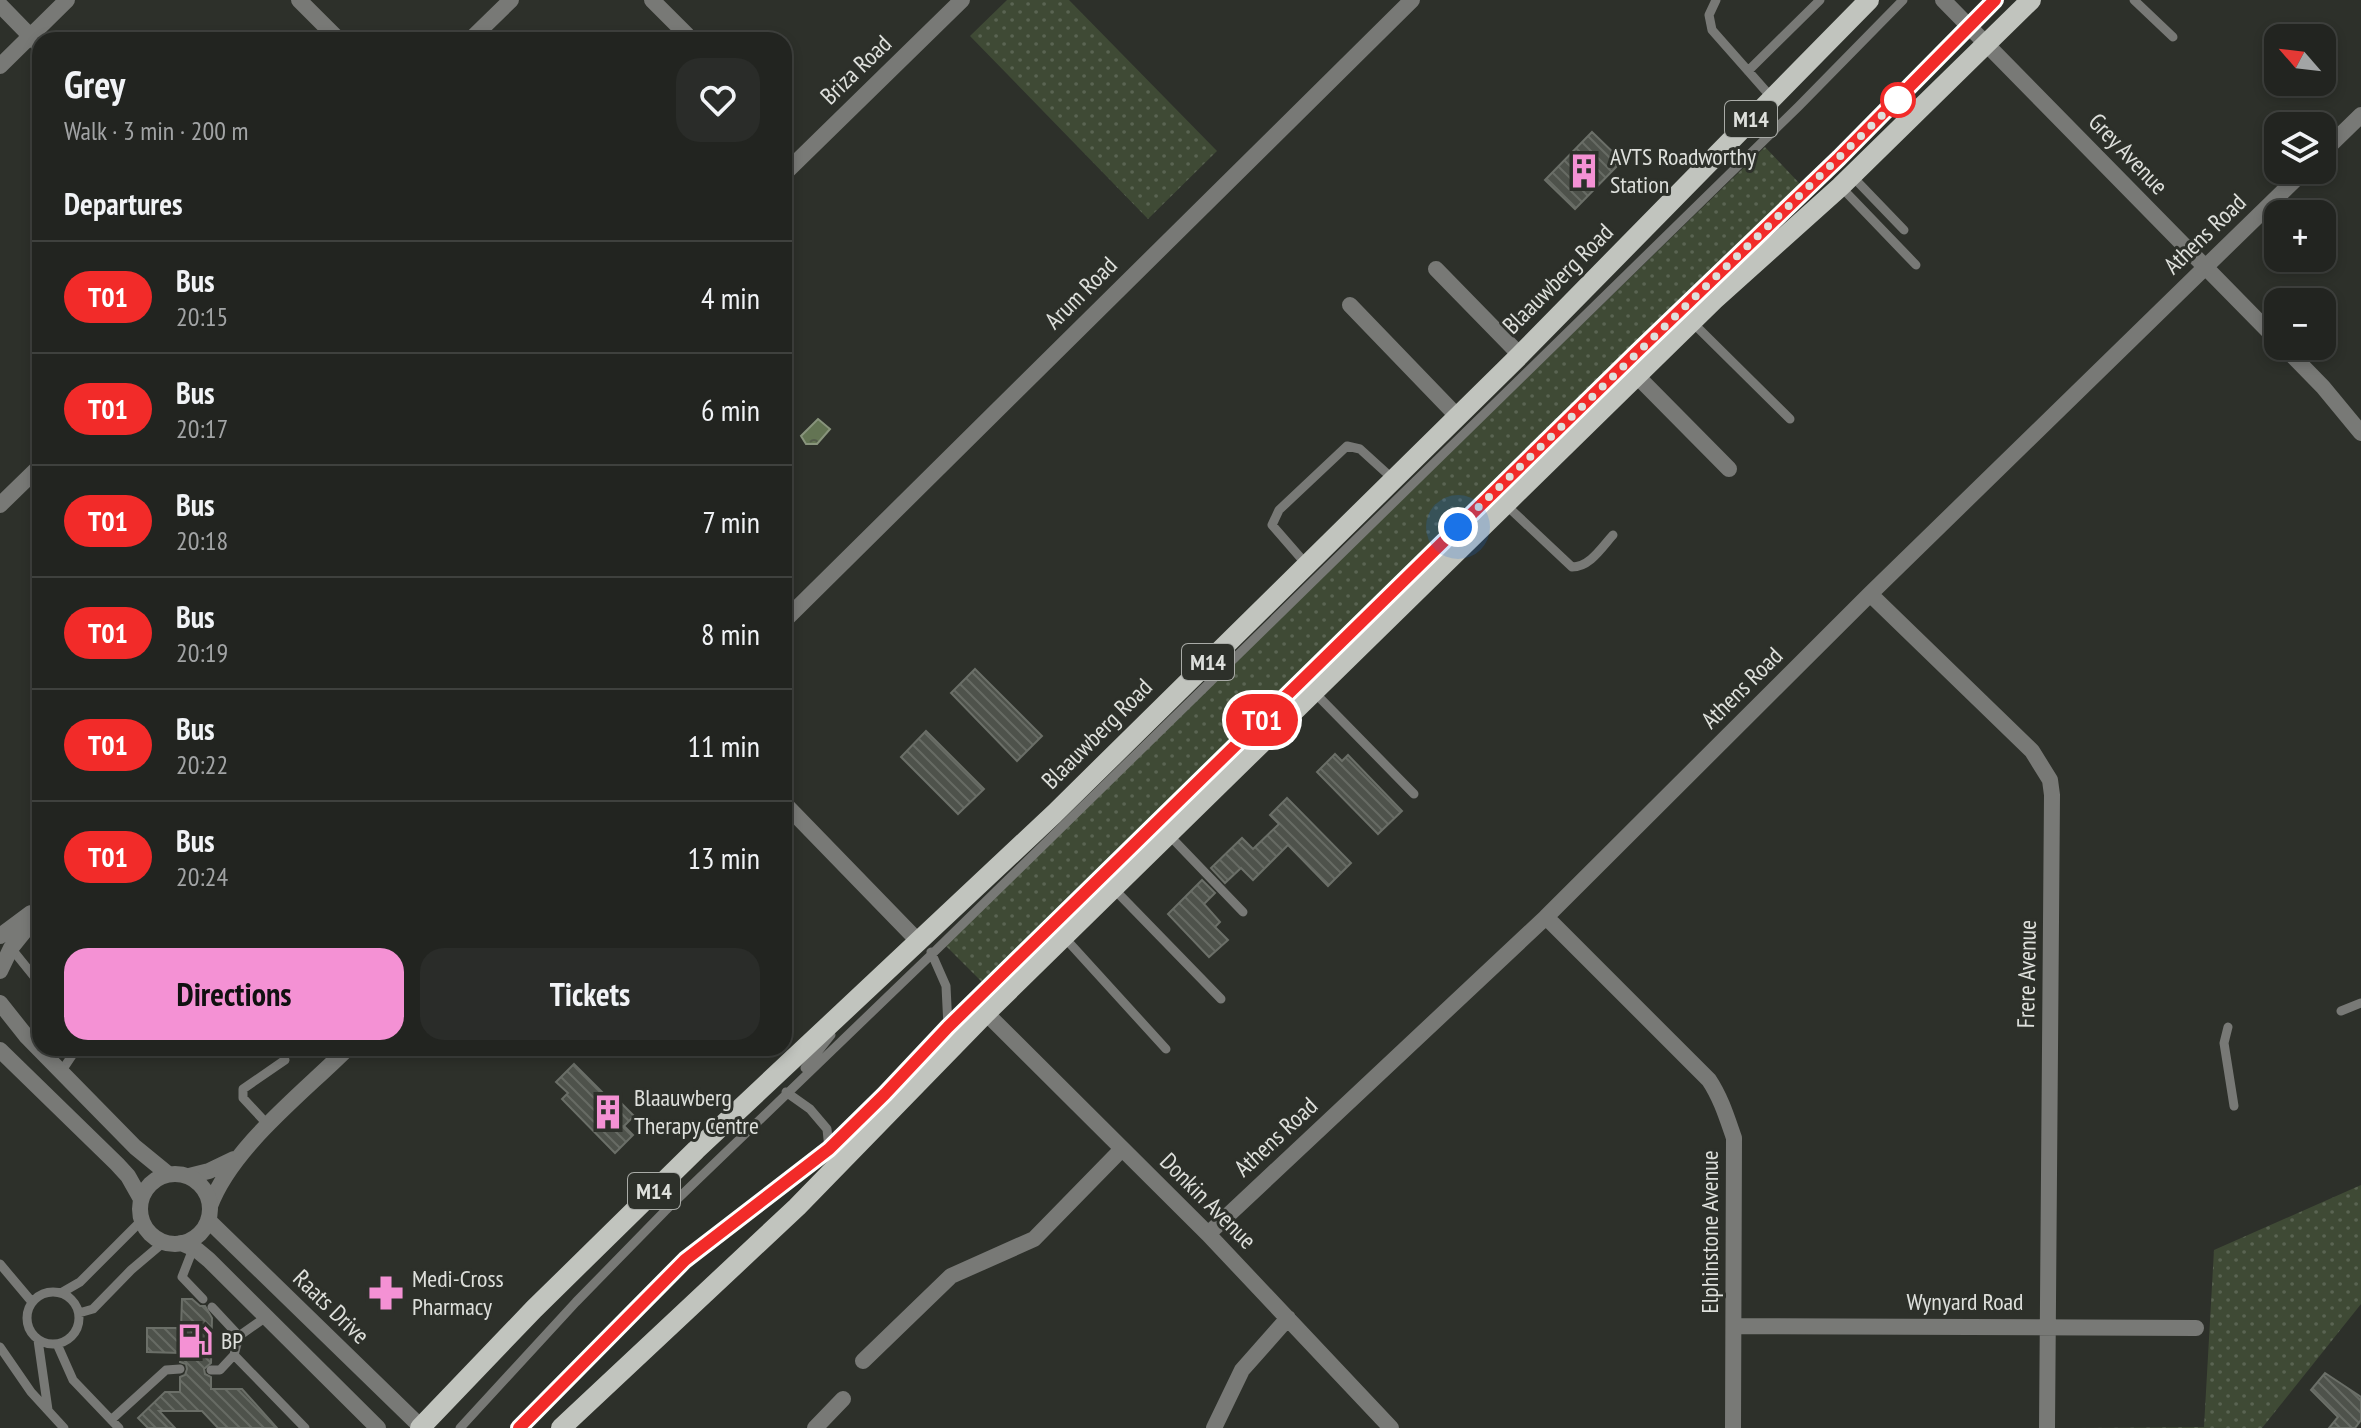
<!DOCTYPE html>
<meta charset="utf-8">
<style>
body{margin:0;font-family:"PT Sans Narrow",sans-serif;background:#2a2c29;color:#f1f3f6;height:100vh;display:flex;flex-direction:column;font-size:30px;white-space:nowrap}
*{box-sizing:border-box;margin:0}
p{font-size:26px;color:#a2a4a5}
.icon{flex:none;width:44px;height:44px;fill:none;stroke:currentColor;stroke-width:2;stroke-linecap:round;stroke-linejoin:round}
.map{position:relative;flex:1;overflow:hidden}
.drawer{position:absolute;left:32px;top:32px;width:760px;height:1024px;display:flex;flex-direction:column;background:#222420;border-radius:24px;box-shadow:0 4px 12px #0003,0 0 0 2px #3f413e}
.drawer>*{flex:none}
.badge{padding:0 16px;border-radius:26px;font-size:28px;line-height:52px}
.needle{width:52px;rotate:298deg}
.controls{position:absolute;left:2264px;top:24px;display:grid;gap:16px}
.controls a{display:grid;place-items:center;width:72px;height:72px;border-radius:16px;background:#222420;box-shadow:0 4px 12px #0003,0 0 0 2px #3f413e;font-size:40px}
.you{position:absolute;width:40px;height:40px;margin:-20px;border:6px solid #fff;border-radius:50%;background:#1a73e8;box-shadow:0 0 0 12px #1a73e833}
.map>.badge{position:absolute;translate:-50% -50%;box-shadow:0 0 0 4px #fff}
h2{padding:0 32px;font-size:30px;line-height:72px}
.round{display:grid;place-items:center;flex:none;width:84px;height:84px;border-radius:24px;background:#2a2c29}
.overview{display:flex;align-items:center;justify-content:space-between;height:136px;padding:0 32px}
h1{font-size:38px;font-weight:600;line-height:60px}
.action{display:flex;gap:16px;margin-top:auto;padding:16px 32px}
.action a{flex:1;height:92px;border-radius:24px;background:#f491d4;color:#111;font-size:32px;font-weight:600;line-height:92px;text-align:center}
.action a+a{background:#2a2c29;color:#f1f3f6}
ul{padding:0;list-style:none}
li{display:flex;align-items:center;gap:24px;height:112px;padding:0 32px;border-top:2px solid #3f413e}
li div{flex:1}
li b{display:block;font-size:30px}
li em{font-style:normal}
li .badge{min-width:88px;font-weight:700;text-align:center}
.map>svg:first-child{display:block}
.green{fill:url(#green-dots)}
.water{fill:url(#water-ripples);stroke:#88947c;stroke-width:2}
.building{fill:url(#building-back-hatch);stroke:#6b6f68;stroke-width:2}
.lines{fill:none;stroke-linecap:round;stroke-linejoin:round}
.service{stroke:#787976;stroke-width:9}
.minor{stroke:#787976;stroke-width:16}
.tertiary{stroke:#787976;stroke-width:16}
.primary{stroke:#c1c4be;stroke-width:20}
.line-casing{stroke:#fff;stroke-width:18}
.line{stroke:#f22b29;stroke-width:12}
.walk{stroke:#dee0dc;stroke-width:8;stroke-dasharray:0 14.4}
.stop-dot{fill:#fff;stroke:#f22b29;stroke-width:4}
.labels{text-anchor:middle;stroke-width:6;stroke-linejoin:round;paint-order:stroke}
.shield{fill:#2d302a;stroke:#a9aba7;stroke-width:2}
.shield-label{font-size:22px;font-weight:bold;fill:#dee0dc}
.street-label{font-size:24px;fill:#dee0dc;stroke:#2d302a}
.poi-label{font-size:24px;fill:#dee0dc;stroke:#2d302a;text-anchor:start}
</style>
<div class="map">
<svg width="2361" height="1428" viewBox="0 0 2361 1428">
<defs>
<pattern id="green-dots" width="8" height="8" patternUnits="userSpaceOnUse" patternTransform="scale(2)"><rect width="8" height="8" fill="#3f4a35"/><path d="M2 2h.1M6 6h.1" fill="none" stroke="#5a6452" stroke-width="1.8" stroke-linecap="round"/></pattern>
<pattern id="water-ripples" width="26" height="14" patternUnits="userSpaceOnUse" patternTransform="scale(2)"><rect width="26" height="14" fill="#637453"/><path d="M2 4q2-2 4 0t4 0M15 11q2-2 4 0t4 0" fill="none" stroke="#535c4a"/></pattern>
<pattern id="building-back-hatch" width="6" height="6" patternUnits="userSpaceOnUse" patternTransform="scale(2)"><rect width="6" height="6" fill="#4e524b"/><path d="M-1 5l2 2M0 0l6 6M5-1l2 2" fill="none" stroke="#676b64"/></pattern>
</defs>
<rect width="100%" height="100%" fill="#2d302a"/>
<!-- green -->
<path class="green" d="M1007,0h62l148,151 -69,68 -178,-183z
M1765,147l36,38 -141,145 -672,658 -45,-45z
M2361,1185v119l-99,124h-186l128,-1 10,-177z"/>
<!-- water -->
<path class="water" d="M818,419l12,10 -13,15h-11l-5,-8z"/>
<!-- building -->
<path class="building" d="M1592,132l30,29 -47,48 -30,-29z
M975,669l67,67 -25,25 -66,-68z
M926,731l58,58 -26,25 -57,-57z
M1335,754l7,7 6,-6 54,56 -24,23 -61,-62z
M1287,798l64,65 -23,23 -40,-41 -35,35 -12,-12 -16,15 -14,-15 31,-30 11,11 26,-25 -9,-9z
M1202,880l13,13 -11,11 16,18 -5,5 13,13 -19,17 -41,-43z
M574,1064l43,43 4,-4 13,13 -10,10 9,9 -18,18 -53,-54 6,-6 -12,-11z
M182,1299h10l8,7h5l7,12 -1,45 -7,6 1,5 6,3v12h31l35,39h-59l-16,-17h-43l16,17h-27l-10,-10 27,-26h15v-15l5,-2 2,-6 -1,-5 -6,-2 1,-9 -34,-1v-24h34z
M2325,1373l36,24v23l-6,8h-26l9,-11 -27,-27z"/>
<g class="lines">
<!-- service -->
<path class="service" d="M1716,0l-7,15 3,15 60,68
M2134,0l39,37
M1748,71l72,-71
M1852,176l52,54
M1841,187l75,78
M1692,322l98,97
M1506,505l66,62c18,0 30,-20 41,-32
M1306,564l-34,-39 7,-15 68,-64 13,3 33,30
M1314,692l100,102
M1168,834l75,78
M1113,888l108,111
M1064,937l102,112
M11,948l29,36
M931,952l15,34 2,41
M2341,1011l20,-8
M2228,1027l-4,16 10,63
M805,1068l26,-33
M61,1072l16,-24
M786,1092l24,17 17,20 2,20
M269,1126l-26,-28v-9l42,-29
M829,1149l56,-55 63,-67 712,-697 179,-172 156,-158
M193,1249l-11,28 21,22
M0,1264l32,38
M27 1318a26 26 0 1 1 52 0a26 26 0 1 1-52 0Z
M61,1293l19,-11 62,-62
M212,1307l27,29
M79,1313l14,-4 38,-39 33,-28
M266,1317l-27,19 -5,19 71,73
M38,1340l10,70
M57,1344l16,36 46,48
M0,1347l31,45 33,36
M211,1370h9l14,-15
M111,1420l55,-50 14,-1
M460,1428l116,-126 89,-91 267,-257 867,-848 104,-106
M519,1428l166,-168 148,-114"/>
<!-- minor -->
<path class="minor" d="M299,0l40,40
M652,0l35,35
M1943,0l335,341
M0,5l40,41
M470,40l41,-40
M0,66l67,-66
M2322,153l39,-38
M784,174l178,-174
M1436,269l84,86
M1350,305l107,111
M2283,346l40,41 38,46
M1637,376l92,93
M0,505l40,-39
M1870,594l162,157 18,29 2,15 -5,633
M784,621l628,-621
M784,803l135,139
M1546,917l163,163c12,18 18,38 25,58l-1,290
M0,936l31,-23
M0,971l11,-23 29,-36
M986,1013l222,221 183,194
M189,1176l20,-5 25,-12
M210,1206c22,-59 93,-113 138,-158
M1208,1234l338,-317 324,-323 435,-424
M1734,1326l462,2
M863,1361l88,-85 83,-37 88,-90
M815,1428l28,-29
M1214,1428l28,-58 46,-52"/>
<!-- tertiary -->
<path class="tertiary" d="M0,1003l27,34 108,110 33,27
M0,1050l117,114 11,12 13,23
M140 1209a35 35 0 1 1 70 0a35 35 0 1 1-70 0Z
M208,1220l214,208
M181,1243l16,7 12,10 169,168"/>
<!-- primary -->
<path class="primary" d="M420,1428l114,-119 162,-159 358,-336 466,-459 349,-355
M561,1428l236,-221 189,-194 728,-713 126,-113 191,-187"/>
</g>
<g class="lines">
<!-- line casing -->
<g class="line-casing">
<path id="line" d="M519,1428l166,-168 144,-111 56,-55 63,-67 689,-675 202,-194 156,-158"/>
</g>
<!-- line -->
<use href="#line" class="line"/>
<!-- walk -->
<path class="walk" d="M1458,527l440,-427"/>
</g>
<!-- icons -->
<defs>
<g id="building-bare" transform="scale(2.76)"><path d="M-4-6H4V6H1V3H-1V6H-4ZM-2.5-4.3h1.7v1.8h-1.7ZM.8-4.3h1.7v1.8H.8ZM-2.5-1h1.7V.8h-1.7ZM.8-1h1.7V.8H.8Z" fill="#f491d4" stroke="#2d302a" stroke-width="2.5" paint-order="stroke"/></g>
<g id="pharmacy-bare" transform="scale(2.76)"><path d="M-2-6h4v4h4v4h-4v4h-4v-4h-4v-4h4Z" fill="#f491d4" stroke="#2d302a" stroke-width="2.5" paint-order="stroke"/></g>
<g id="fuel-bare" transform="scale(2.76)"><path d="M-5.5-6h7V0h2V4h1.3V-2.5L3-4.5l.8-.8L6-3V5H2.5V1h-1V6h-7ZM-4.2-4.7v3.2H.2V-4.7Z" fill="#f491d4" stroke="#2d302a" stroke-width="2.5" paint-order="stroke"/></g>
</defs>
<g fill-rule="evenodd">
<use href="#building-bare" x="1584" y="171"/>
<use href="#building-bare" x="608" y="1112"/>
<use href="#pharmacy-bare" x="386" y="1293"/>
<use href="#fuel-bare" x="195" y="1341"/>
</g>
<!-- markers -->
<circle class="stop-dot" cx="1898" cy="100" r="16"/>
<g class="labels">
<!-- shield labels -->
<g class="shield">
<rect x="1725" y="101" width="52" height="36" rx="6"/>
<rect x="1182" y="644" width="52" height="36" rx="6"/>
<rect x="628" y="1173" width="52" height="36" rx="6"/>
</g>
<g class="shield-label">
<text x="1751" y="127">M14</text>
<text x="1208" y="670">M14</text>
<text x="654" y="1199">M14</text>
</g>
<!-- street labels -->
<g class="street-label">
<text transform="translate(856 70) rotate(-44)" y="8">Briza Road</text>
<text transform="translate(2128 154) rotate(46)" y="8">Grey Avenue</text>
<text transform="translate(2205 234) rotate(-44)" y="8">Athens Road</text>
<text transform="translate(1558 279) rotate(-45)" y="8">Blaauwberg Road</text>
<text transform="translate(1081 293) rotate(-45)" y="8">Arum Road</text>
<text transform="translate(1742 688) rotate(-45)" y="8">Athens Road</text>
<text transform="translate(1097 734) rotate(-45)" y="8">Blaauwberg Road</text>
<text transform="translate(2027 974) rotate(-89)" y="8">Frere Avenue</text>
<text transform="translate(1276 1137) rotate(-43)" y="8">Athens Road</text>
<text transform="translate(1208 1201) rotate(45)" y="8">Donkin Avenue</text>
<text transform="translate(1710 1232) rotate(-90)" y="8">Elphinstone Avenue</text>
<text x="1965" y="1310">Wynyard Road</text>
<text transform="translate(331 1307) rotate(44)" y="8">Raats Drive</text>
</g>
<!-- poi labels -->
<g class="poi-label">
<text x="1610" y="165">AVTS Roadworthy<tspan x="1610" dy="28">Station</tspan></text>
<text x="634" y="1106">Blaauwberg<tspan x="634" dy="28">Therapy Centre</tspan></text>
<text x="412" y="1287">Medi-Cross<tspan x="412" dy="28">Pharmacy</tspan></text>
<text x="221" y="1349">BP</text>
</g>
</g>
</svg>
<div class="controls">
<a><svg class="needle" viewBox="-14 -14 28 28"><path d="M0-13l5 13h-10z" fill="#e53935"/><path d="M0 13l5-13h-10z" fill="#a2a4a5"/></svg></a>
<a><svg class="icon" aria-label="layers" viewBox="0 0 24 24"><path d="M12 4l9 5-9 5-9-5zM3 14l9 5 9-5"/></svg></a>
<a>+</a>
<a>−</a>
</div>
<div class="you" style="left:1458px;top:527px"></div>
<b class="badge" style="left:1262px;top:720px;background:#f22b29;color:#fff">T01</b>
<section class="drawer">
<div class="overview"><div><h1>Grey</h1><p>Walk · 3 min · 200 m</p></div><a class="round"><svg class="icon" aria-label="heart" viewBox="0 0 24 24"><path d="M12 20l-8-8c-3-5 5-10 8-4 3-6 11-1 8 4z"/></svg></a></div>
<h2>Departures</h2>
<ul>
<li><span class="badge" style="background:#f22b29;color:#fff">T01</span><div><b>Bus</b><p>20:15</p></div><em>4 min</em></li>
<li><span class="badge" style="background:#f22b29;color:#fff">T01</span><div><b>Bus</b><p>20:17</p></div><em>6 min</em></li>
<li><span class="badge" style="background:#f22b29;color:#fff">T01</span><div><b>Bus</b><p>20:18</p></div><em>7 min</em></li>
<li><span class="badge" style="background:#f22b29;color:#fff">T01</span><div><b>Bus</b><p>20:19</p></div><em>8 min</em></li>
<li><span class="badge" style="background:#f22b29;color:#fff">T01</span><div><b>Bus</b><p>20:22</p></div><em>11 min</em></li>
<li><span class="badge" style="background:#f22b29;color:#fff">T01</span><div><b>Bus</b><p>20:24</p></div><em>13 min</em></li>
</ul>
<div class="action"><a>Directions</a><a>Tickets</a></div>
</section>
</div>
